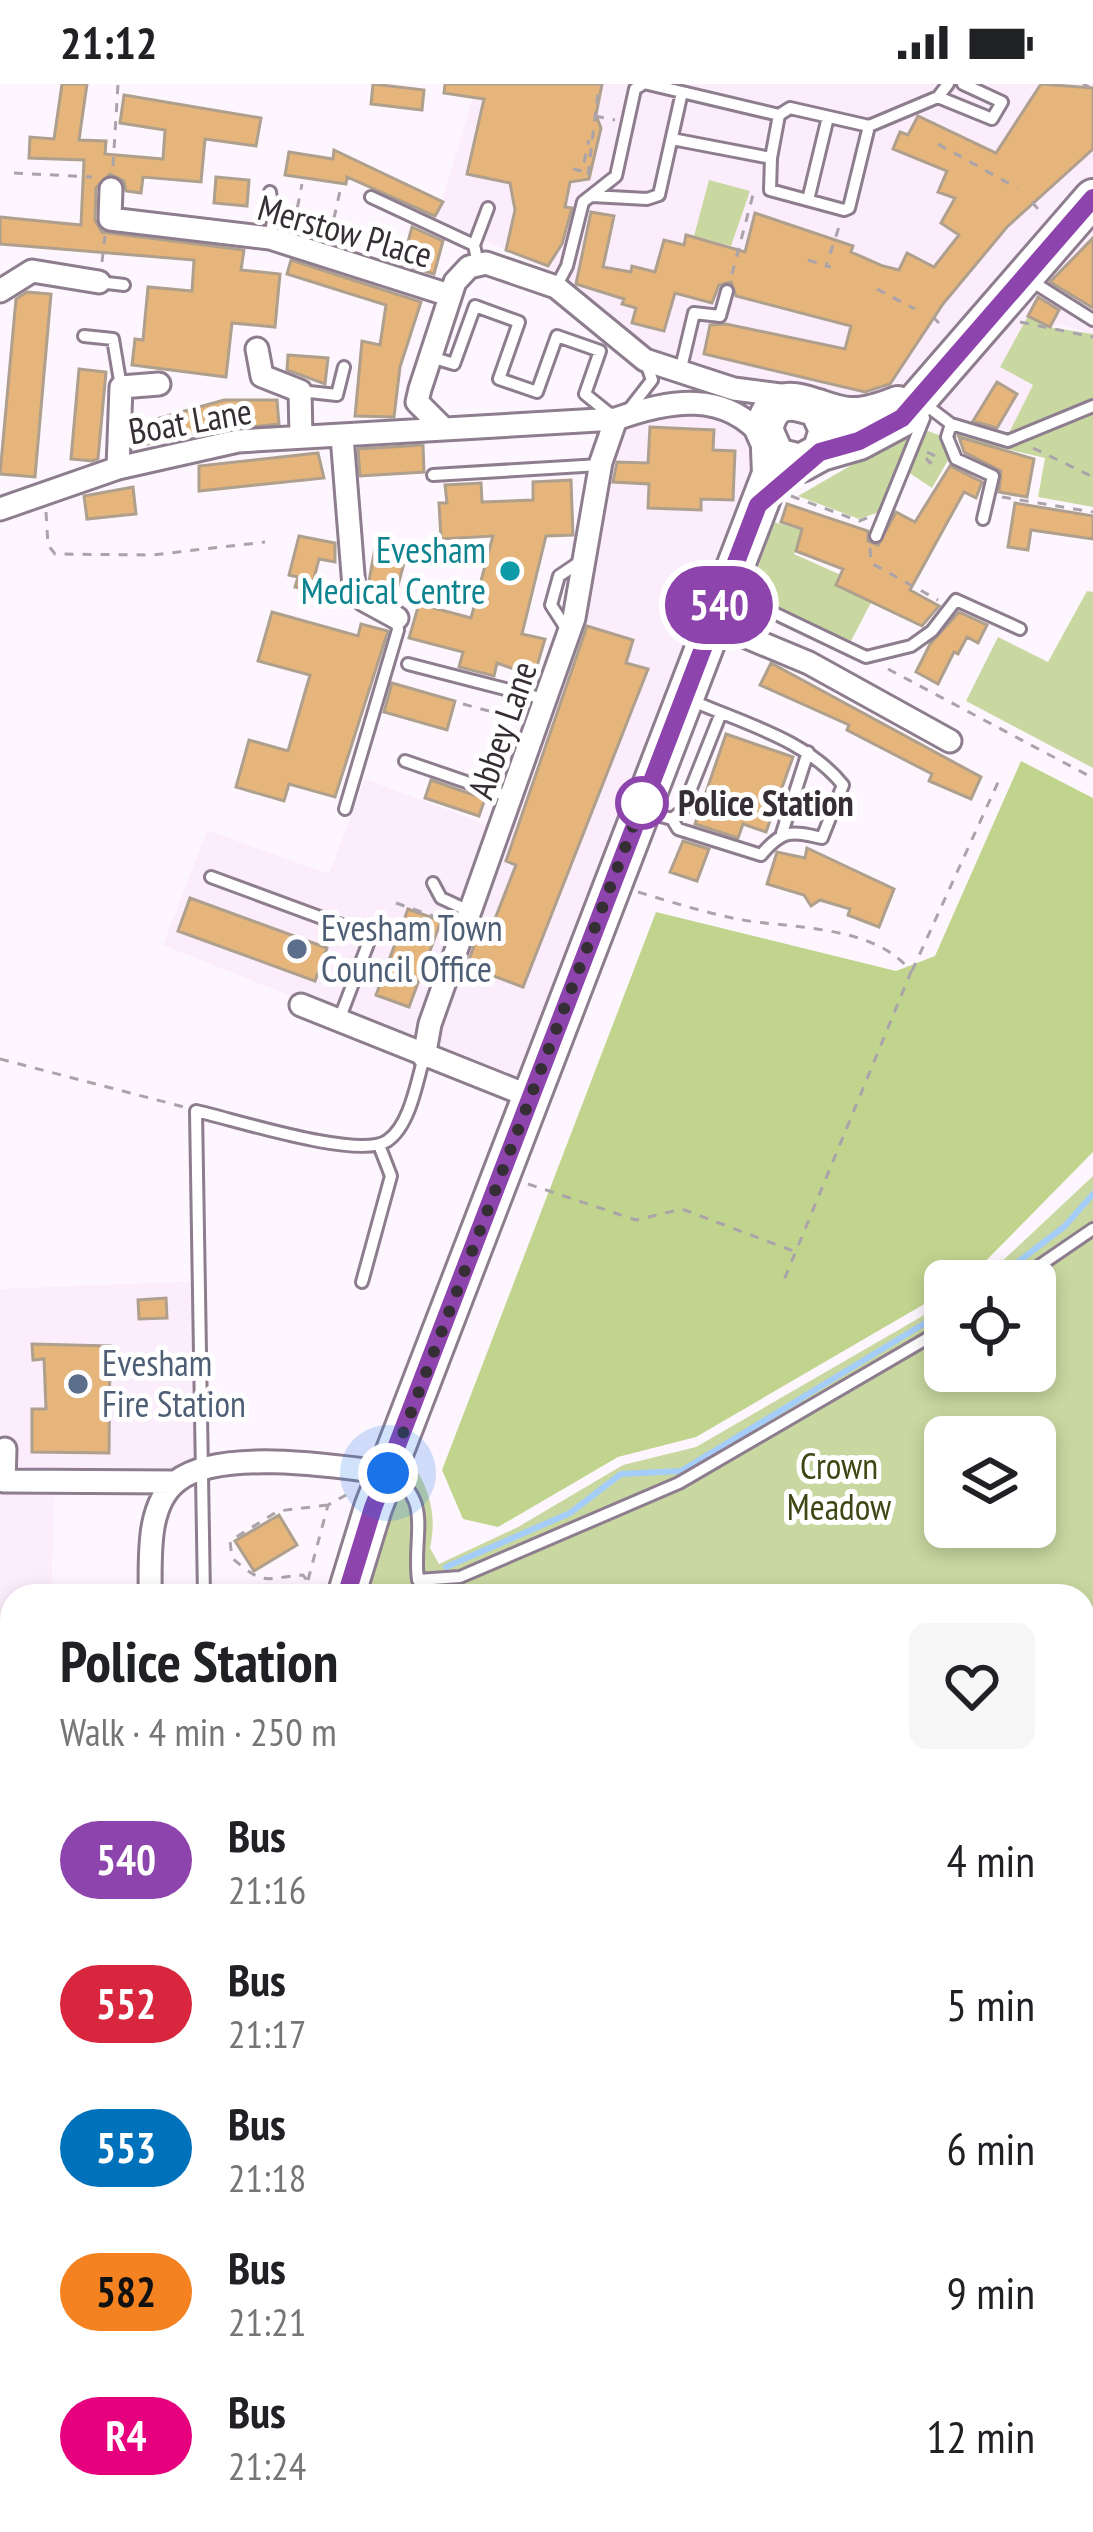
<!DOCTYPE html>
<meta charset="utf-8">
<style>
body{margin:0;font-family:"PT Sans Narrow",sans-serif;background:#f6f6f6;color:#202124;height:100vh;display:flex;flex-direction:column;font-size:45px;white-space:nowrap}
*{box-sizing:border-box;margin:0}
p{font-size:39px;color:#757577}
.icon{flex:none;width:66px;height:66px;fill:none;stroke:currentColor;stroke-width:2;stroke-linecap:round;stroke-linejoin:round}
.map{position:relative;flex:1;overflow:hidden}
.side{position:absolute;left:0px;top:1500px;width:1095px;height:948px;display:flex;flex-direction:column;background:#fff;border-radius:36px 36px 0 0;box-shadow:0 6px 18px #0003}
.side>*{flex:none}
.badge{padding:0 24px;border-radius:39px;font-size:42px;line-height:78px}
.tools{position:absolute;left:924px;top:1176px;display:grid;gap:24px}
.tools a{display:grid;place-items:center;width:132px;height:132px;border-radius:18px;background:#fff;box-shadow:0 6px 18px #0003;font-size:60px}
.you{position:absolute;width:60px;height:60px;margin:-30px;border:9px solid #fff;border-radius:50%;background:#1a73e8;box-shadow:0 0 0 18px #1a73e833}
.map>.badge{position:absolute;translate:-50% -50%;box-shadow:0 0 0 6px #fff}
.round{display:grid;place-items:center;flex:none;width:126px;height:126px;border-radius:18px;background:#f6f6f6}
.overview{display:flex;align-items:center;justify-content:space-between;height:204px;padding:0 60px}
h1{font-size:57px;font-weight:600;line-height:90px}
ul{padding:0;list-style:none}
li{display:flex;align-items:center;gap:36px;height:144px;padding:0 60px}
li div{flex:1}
li b{display:block;font-size:45px}
li em{font-style:normal}
li .badge{min-width:132px;font-weight:700;text-align:center}
.status{display:flex;justify-content:space-between;align-items:center;height:84px;padding:0 60px;background:#fff;direction:ltr}
.status svg{height:33px;fill:currentColor}
.map>svg:first-child{display:block}
.built{fill:#fcedfc}
.green{fill:#c9d8a1;fill-rule:evenodd}
.forest{fill:#c1d48e}
.water{fill:#a5cdf9}
.lines{fill:none;stroke-linecap:round;stroke-linejoin:round}
.stream{stroke:#a5cdf9;stroke-width:6}
.building{fill:#e6b57b;stroke:#af9f8d;stroke-width:3}
.service-casing{stroke:#8d7d8e;stroke-width:16}
.minor-casing{stroke:#8d7d8e;stroke-width:27}
.secondary-casing{stroke:#8d7d8e;stroke-width:36}
.primary-casing{stroke:#8d7d8e;stroke-width:42}
.path{stroke:#aaa3aa;stroke-width:3;stroke-dasharray:9 9;stroke-linecap:butt}
.service{stroke:#fff;stroke-width:10}
.minor{stroke:#fff;stroke-width:21}
.secondary{stroke:#fff;stroke-width:30}
.primary{stroke:#fff;stroke-width:36}
.line-casing{stroke:#fff;stroke-width:27}
.line{stroke:#8e44ad;stroke-width:18}
.walk{stroke:#352e35;stroke-width:12;stroke-dasharray:0 21.6}
.culture-dot{fill:#0f9aa8;stroke:#fff;stroke-width:4.5}
.stop-dot{fill:#fff;stroke:#8e44ad;stroke-width:6}
.service-dot{fill:#5c6f8a;stroke:#fff;stroke-width:4.5}
.labels{text-anchor:middle;stroke-width:10;stroke-linejoin:round;paint-order:stroke}
.street-label{font-size:36px;fill:#352e35;stroke:#fff}
.culture-label{font-size:36px;fill:#0d838f;stroke:#fff;text-anchor:end}
.stop-label{font-size:36px;font-weight:bold;fill:#352e35;stroke:#fff;text-anchor:start}
.service-label{font-size:36px;fill:#4e5e75;stroke:#fff;text-anchor:start}
.park-label{font-size:36px;fill:#3c4714;stroke:#fff}
</style>
<div class="status"><b>21:12</b><svg viewBox="0 0 49 12"><path d="M0 12V9h3v3zM5 12V6h3v6zM10 12V3h3v9zM15 12V0h3v12zM26 1h20v11H26zM47 4h2v5h-2z"/></svg></div>
<div class="map">
<svg width="1093" height="2448" viewBox="0 0 1093 2448">
<rect width="100%" height="100%" fill="#fef6fe"/>
<!-- built -->
<path class="built" d="M477,0h616v250l-36,-10 -57,43 34,18 -25,49 -43,-13 -11,16 -25,-29 -150,-13 -135,-35 -94,-89 -114,-53z
M708,328l34,11 25,40 -236,621 -101,-32 -267,-107 44,-115 122,44 36,-95 134,50 72,-210 44,-202z
M200,1197l2,188 -147,14 -4,113h-39v116l-12,1v-424z
M1093,1998v272l-10,-10v-253z
M1093,2337v111h-160v-12h150v-97z"/>
<!-- green -->
<path class="green" d="M709,96l41,11 -19,55 -37,-10z
M1028,232l21,11 44,7v173l-55,-10 7,-39 -90,-21 11,-16 43,12 24,-48 -33,-18z
M912,346l-30,81 -23,8 -61,-23z
M925,346l14,5 11,22 -18,31 -24,-16z
M774,438l27,8 -7,24 83,37 -26,50 -103,-45z
M1087,507l6,1v176l-127,-67 32,-64 50,25z
M1093,1092v492l-10,5v-77h-734l51,-149c25,30 39,61 30,101l9,16 79,-37 105,-62 73,-18 249,-144v68h90v-90h-54zM945,1353h90v90h-90z
M0,1789h12v184l-12,1z"/>
<!-- forest -->
<path class="forest" d="M1021,677l72,37v354l-124,126 -24,3v11l-249,145 -78,20 -120,70 -35,-8 -21,-49 214,-558 240,59 39,-15z
M12,1636v153h-12v-152z"/>
<!-- water -->
<path class="water" d="M1093,1586v98l-10,4v-98z"/>
<g class="lines">
<!-- stream -->
<path class="stream" d="M993,1197l72,-55 28,-32
M446,1483l124,-54 51,-39 60,-3 264,-160"/>
</g>
<!-- building -->
<path class="building" d="M62,0h25l-8,56 27,1 -1,13 58,5 2,-29 -45,-7 4,-28 137,23 -5,28 -51,-7 -4,43 -58,-5 -2,16 -15,-2 -2,-10 -14,-7 -14,14 -1,32 7,12 142,18 -3,20 39,4 -5,53 -43,-4 -6,54 -94,-12 3,-26 8,1 5,-53 44,4 2,-31 -194,-16v-27l81,8 3,-65 -55,-2 1,-21 24,2z
M373,0l51,6 -2,20 -51,-6z
M445,0h157l-6,31 5,13 -12,51 -19,3 -5,25 7,1 -10,36 -14,22 -42,-16 9,-40 -5,-27 -43,-9 17,-75 -40,-6z
M1041,0l52,4v61l-86,78 -64,77 -53,80 -25,8 -161,-38 6,-29 16,-1 119,25 6,-23 -115,-30 -5,-14 -12,3 -7,18 -37,-10 -11,38 -32,-8 4,-15 -14,-4 2,-5 -48,-15 15,-72 23,4 -11,51 28,5 1,-6 23,6 9,-32 20,5 2,-10 59,17 10,-39 98,33 -2,6 32,14 16,4 8,-17 27,14 25,-32 -18,-12 14,-25 -17,-6 9,-21 -54,-22 7,-17 8,3 10,-19 78,37z
M334,66l109,52 -8,14 -88,-39 -1,7 -61,-9 4,-23 44,7z
M216,93l33,3 -2,26 -33,-3z
M412,143l31,14 -9,33 -32,-10z
M1093,154v70l-43,-26z
M291,176l130,42 -21,65 -6,50 -39,-1 7,-75 18,4 6,-40 -99,-31z
M27,208l24,2 -16,183 -35,-3 16,-175z
M1038,213l21,13 -9,17 -22,-11z
M288,271l40,3 -3,26 -38,-14z
M79,285l27,3 -8,87 -6,2 -21,-2z
M997,298l20,12 -20,34 -24,-7z
M224,316h53l2,24 -125,14v5l-20,3 1,-21z
M650,343l64,3 -1,20 22,1 -2,49 -32,-1v11l-53,-2 1,-24 -36,-2 4,-20 31,1z
M959,353l75,22 -7,38 -28,-5 2,-21 -37,-19z
M423,361l1,27 -64,4 -2,-27z
M318,369l6,25 -125,13v-25z
M950,382l32,16 -6,16 -12,-6 -54,98 29,16 -17,20 -86,-41 7,-16 -47,-18 6,-22 -21,-7 6,-18 81,27v10l10,4 18,-33 19,10z
M571,396l2,55 -27,1 -24,98 23,5 -11,37 -37,-13 -3,13 -35,-9 4,-15 -54,-14 10,-34 52,14 22,-82 -52,3 -2,-36h8l-2,-18 36,-2 1,19 51,-2v-18z
M133,403l3,27 -49,5 -3,-23z
M1015,419l78,13v23l-62,-9 -3,20 -20,-3z
M299,452l36,7v19l-16,-3 -8,31 -16,-3 3,-10 -9,-2z
M375,464l31,8 -9,33 -28,-8z
M272,528l86,24 3,-12 27,7 -53,166 -46,-13 -5,17 -48,-14 13,-47 39,11 22,-76 -52,-14z
M959,528l28,13 -9,18 -11,-6 -9,17 -4,-2 -16,32 -22,-12 14,-28z
M587,542l46,14 -7,23 22,6 -125,318 -56,-21 14,-41 10,4 25,-64 -10,-4z
M771,579l210,114 -10,22 -42,-18 3,-7 -85,-44 2,-5 -89,-40z
M392,599l63,18 -8,29 -63,-18z
M726,650l67,23 -27,75 -23,-8 -5,14 -43,-14z
M431,696l54,19 -6,17 -54,-18z
M683,757l26,8 -12,32 -27,-9z
M807,764l87,41 -15,38 -31,-12 2,-6 -30,-9 -9,6 -7,-11 -37,-11 10,-32 28,6z
M190,814l137,50 -12,33 -137,-50z
M408,825l33,12 -32,86 -33,-12z
M166,1214l1,20 -28,1 -1,-19z
M32,1260l78,2 -1,107 -77,-1v-43h14l-2,-50 -11,1z
M279,1431l18,30 -43,26 -19,-30z"/>
<g class="lines">
<!-- service casing -->
<g class="service-casing">
<path id="service" d="M648,0l131,31 11,-7 79,18 69,-29 10,-13
M938,13l54,22 10,-17 -39,-18
M672,55l99,19 -1,32 74,20 5,-2 20,-82
M771,74l8,-43
M270,108l4,24 -4,22
M592,112l55,3 12,-4 23,-103
M371,113l103,48 4,19
M808,116l20,-83
M474,161l14,-37
M1028,195l65,41
M99,198l25,3
M556,203l11,-21 16,-64 33,-26 19,-87 8,-5
M84,252l29,3 8,48
M431,273l23,7 21,-58 44,16 -20,57 38,13 20,-56 43,15 -15,43 26,21
M680,288l14,-59 26,3 7,-25
M300,307l37,4 7,-28
M922,318l29,22 -4,13 9,22 37,17 -10,43
M631,323l21,-27 -6,-17
M951,340l57,17 85,-35
M433,391l167,-10
M876,452l48,-118
M732,509l134,64 45,-11 21,-15 24,-31 64,29
M569,549l-18,-28 8,-29 25,-17
M408,580l136,35
M405,677l105,36
M345,725l53,-179 -1,-12
M650,729l22,6 10,-8 39,-98
M672,735l6,10 83,26c22,-26 30,-24 61,-17l21,-53c-36,-45 -98,-61 -150,-84
M782,749l26,-81
M211,793l160,59 -32,84
M433,799l8,15 28,13
M1017,1197l76,-52
M362,1198l29,-106 -12,-31
M390,1391c44,25 22,61 28,105l42,-3 219,-94 266,-155
M204,1512l-8,-485c37,8 162,49 191,30 23,-15 30,-60 37,-84
M1083,1946l10,39
M1083,2216l10,10
M425,2436l2,12"/>
</g>
<!-- minor casing -->
<g class="minor-casing">
<path id="minor" d="M111,105l-1,30 160,19 179,57
M0,207l32,-20 67,11
M257,265l5,27 38,15 1,46
M443,344l-26,-26 3,-13 35,-107 14,-15 17,-4 70,24 89,73 89,29 46,6 3,7
M342,352l12,151 10,13 33,18
M118,384l3,-81 38,-3
M0,425l118,-41 120,-27 378,-22c53,-19 109,-29 148,19
M713,539l96,40 141,78
M301,921l233,93
M424,973l6,-33 144,-406 27,-156 15,-43
M5,1365l-1,32 171,1
M150,1512c1,-35 -5,-90 27,-115 42,-33 160,-15 211,-8
M0,1608h12
M113,2448h58"/>
</g>
<!-- secondary casing -->
<g class="secondary-casing">
<path id="secondary" d="M1083,1755l10,-5
M0,2080l12,-1"/>
</g>
<!-- primary casing -->
<g class="primary-casing">
<path id="primary" d="M818,324l10,22 -7,22 -20,11 -25,-6 -12,-27c11,-54 54,-14 87,-14 16,1 32,-5 47,-11
M821,368l38,-11 43,-23 191,-220
M346,1512l27,-88 398,-1034 -1,-24
M477,2436l3,12"/>
</g>
<!-- path -->
<path class="path" d="M1083,0l6,3
M595,32l20,4
M938,60l79,44
M113,82l5,-82
M573,85l9,2 7,-31
M14,89l78,4
M588,91l11,-91
M1032,118l10,12
M294,141l8,-41
M330,152l10,-45
M808,176l16,5
M102,178l3,-26
M831,183l-5,-1 13,-39
M732,190l22,-83
M877,205l38,20
M934,234l5,5
M1020,238l73,15
M1033,364l60,29
M926,374l4,5 7,-6 -10,-5
M791,412l68,25 8,-3
M1002,413l91,15
M46,428l2,33 7,9 97,1 113,-13
M870,464l1,15 67,37
M888,585l205,109
M463,620l52,14
M638,808c33,10 65,20 99,27 53,10 139,5 174,53l-129,313
M396,819l51,18
M912,887l88,-193
M0,975l184,48
M528,1100l108,36 46,-11 114,43
M308,1496l20,-75 18,-10
M303,1512l5,-14 -5,-7c-40,3 -37,12 -71,-17l-2,-17 48,-30 50,-6
M1083,1533l10,-7
M1083,1696l10,-4
M1083,1709l10,-4
M0,1929l12,-1
M1084,1930l9,-7
M684,2436l4,12
M519,2448l36,-12"/>
<!-- service -->
<use href="#service" class="service"/>
<!-- minor -->
<use href="#minor" class="minor"/>
<!-- secondary -->
<use href="#secondary" class="secondary"/>
<!-- primary -->
<use href="#primary" class="primary"/>
</g>
<g class="lines">
<!-- line casing -->
<g class="line-casing">
<path id="line" d="M346,1512l27,-88 385,-1003 62,-53 39,-11 43,-23 191,-220"/>
</g>
<!-- line -->
<use href="#line" class="line"/>
<!-- walk -->
<path class="walk" d="M388,1389l254,-670"/>
</g>
<!-- markers -->
<circle class="culture-dot" cx="510" cy="487" r="12"/>
<circle class="stop-dot" cx="642" cy="719" r="24"/>
<g class="service-dot">
<circle cx="297" cy="865" r="12"/>
<circle cx="78" cy="1300" r="12"/>
</g>
<g class="labels">
<!-- street labels -->
<g class="street-label">
<text transform="translate(345 147) rotate(16)" y="13">Merstow Place</text>
<text transform="translate(190 337) rotate(-10)" y="13">Boat Lane</text>
<text transform="translate(502 646) rotate(-71)" y="13">Abbey Lane</text>
</g>
<!-- culture labels -->
<g class="culture-label">
<text x="486" y="479">Evesham<tspan x="486" dy="41">Medical Centre</tspan></text>
</g>
<!-- stop labels -->
<g class="stop-label">
<text x="678" y="732">Police Station</text>
</g>
<!-- service labels -->
<g class="service-label">
<text x="321" y="857">Evesham Town<tspan x="321" dy="41">Council Office</tspan></text>
<text x="102" y="1292">Evesham<tspan x="102" dy="41">Fire Station</tspan></text>
</g>
<!-- park labels -->
<g class="park-label">
<text x="839" y="1395">Crown<tspan x="839" dy="41">Meadow</tspan></text>
</g>
</g>
</svg>
<div class="tools">
<a><svg class="icon" aria-label="locate" viewBox="0 0 24 24"><circle cx="12" cy="12" r="6"/><path d="M12 2v4M12 18v4M2 12h4M18 12h4"/></svg></a>
<a><svg class="icon" aria-label="layers" viewBox="0 0 24 24"><path d="M12 4l9 5-9 5-9-5zM3 14l9 5 9-5"/></svg></a>
</div>
<div class="you" style="left:388px;top:1389px"></div>
<b class="badge" style="left:719px;top:521px;background:#8e44ad;color:#fff">540</b>
<section class="side">
<div class="overview"><div><h1>Police Station</h1><p>Walk · 4 min · 250 m</p></div><a class="round"><svg class="icon" aria-label="heart" viewBox="0 0 24 24"><path d="M12 20l-8-8c-3-5 5-10 8-4 3-6 11-1 8 4z"/></svg></a></div>
<ul>
<li><span class="badge" style="background:#8e44ad;color:#fff">540</span><div><b>Bus</b><p>21:16</p></div><em>4 min</em></li>
<li><span class="badge" style="background:#d7263d;color:#fff">552</span><div><b>Bus</b><p>21:17</p></div><em>5 min</em></li>
<li><span class="badge" style="background:#0072bc;color:#fff">553</span><div><b>Bus</b><p>21:18</p></div><em>6 min</em></li>
<li><span class="badge" style="background:#f58220;color:#111">582</span><div><b>Bus</b><p>21:21</p></div><em>9 min</em></li>
<li><span class="badge" style="background:#e6007e;color:#fff">R4</span><div><b>Bus</b><p>21:24</p></div><em>12 min</em></li>
</ul>
</section>
</div>
